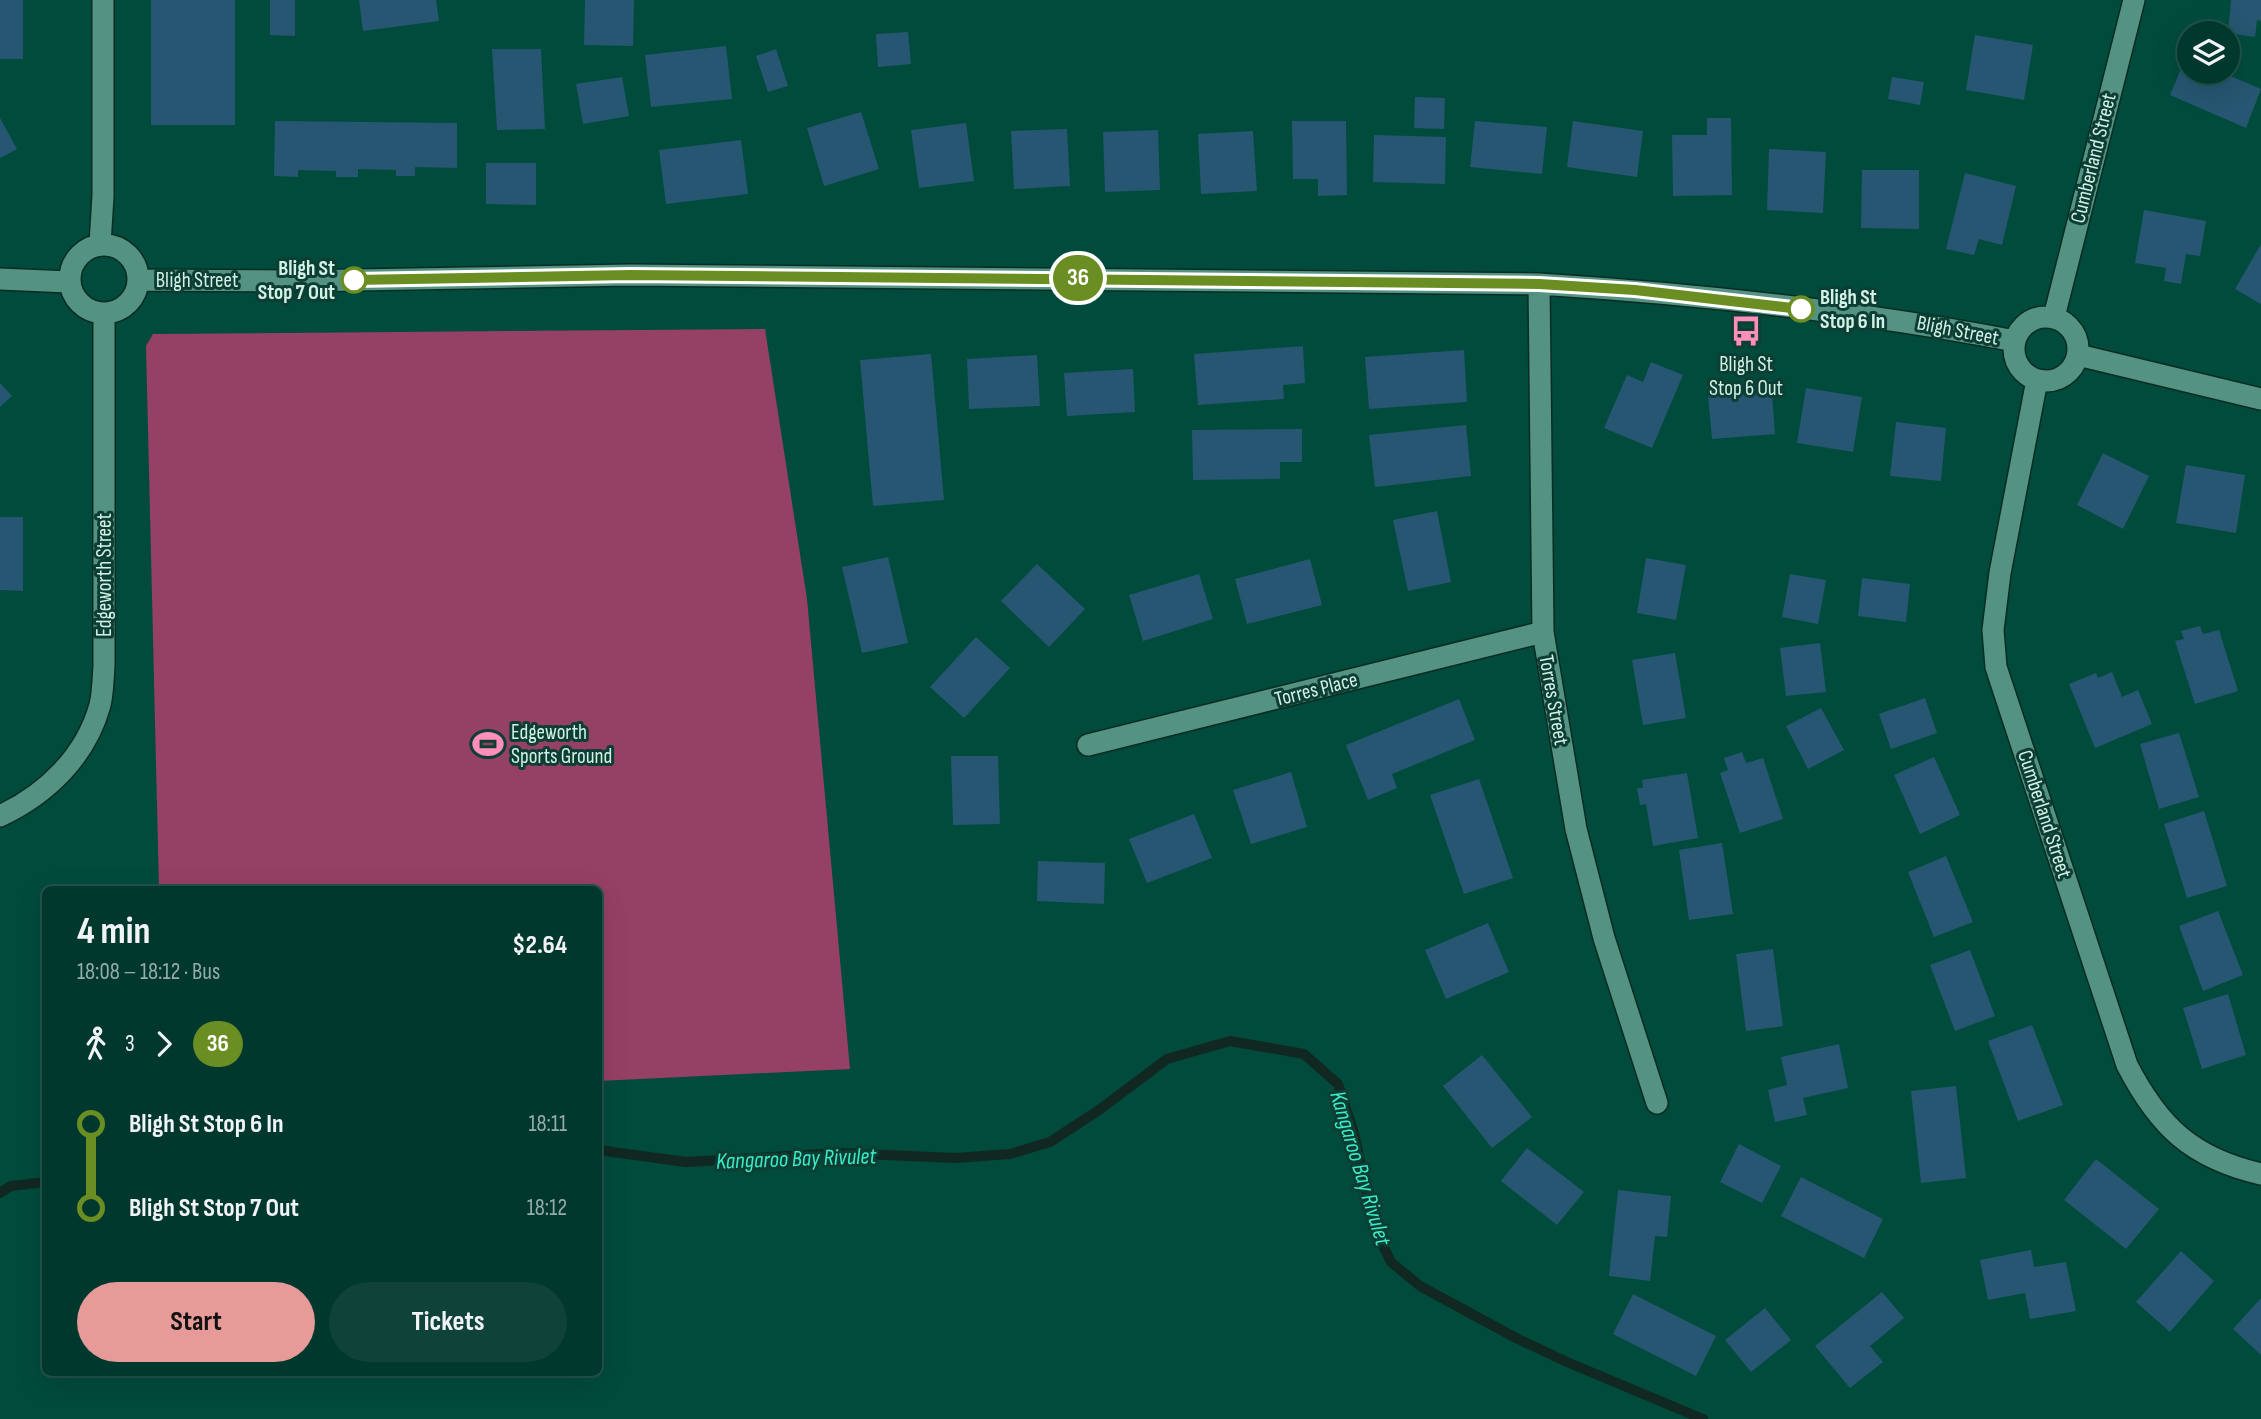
<!DOCTYPE html>
<meta charset="utf-8">
<style>
body{margin:0;font-family:"Sofia Sans Condensed",sans-serif;background:#0f433a;color:#f1f3f6;height:100vh;display:flex;flex-direction:column;font-size:26px;white-space:nowrap}
*{box-sizing:border-box;margin:0}
p{font-size:23px;color:#96acaa}
.icon{flex:none;width:38px;height:38px;fill:none;stroke:currentColor;stroke-width:2;stroke-linecap:round;stroke-linejoin:round}
.map{position:relative;flex:1;overflow:hidden}
.drawer{position:absolute;left:42px;top:886px;width:560px;height:490px;display:flex;flex-direction:column;background:#01382e;border-radius:10px;box-shadow:0 7px 28px #0002,0 0 0 2px #23524a}
.drawer>*{flex:none}
.badge{padding:0 14px;border-radius:23px;font-size:24px;line-height:46px}
.fabs{position:absolute;left:2177px;top:21px;display:grid;gap:14px}
.fabs a{display:grid;place-items:center;width:63px;height:63px;border-radius:50%;background:#01382e;box-shadow:0 7px 28px #0002,0 0 0 2px #23524a;font-size:35px}
.map>.badge{position:absolute;translate:-50% -50%;box-shadow:0 0 0 4px #fff}
.legs{display:flex;align-items:center;gap:10px;height:77px;padding:0 35px;font-size:23px}
.legs p{margin-inline-start:auto}
.summary{display:flex;align-items:center;justify-content:space-between;height:119px;padding:0 35px}
h1{font-size:38px;font-weight:700;line-height:52px}
.cta{display:flex;gap:14px;margin-top:auto;padding:14px 35px}
.cta a{flex:1;height:80px;border-radius:42px;background:#e69b98;color:#111;font-size:28px;font-weight:700;line-height:80px;text-align:center}
.cta a+a{background:#0f433a;color:#f1f3f6}
ul{padding:0 35px;list-style:none}
li{display:flex;align-items:center;gap:24px;height:84px;font-size:26px}
li i{display:grid;place-items:center;width:10px;height:100%;margin:0 9px;background:currentColor}
li i::after{content:'';width:18px;height:18px;margin:-9px;border:5px solid;border-radius:50%;background:#01382e}
li p{margin-inline-start:auto}
li:first-child i{background:linear-gradient(#0000 50%,currentColor 0)}
li:last-child i{background:linear-gradient(currentColor 50%,#0000 0)}
.map>svg:first-child{display:block}
.green{fill:#954065}
.lines{fill:none;stroke-linecap:round;stroke-linejoin:round}
.stream{stroke:#112722;stroke-width:10}
.building{fill:#265671}
.minor-casing{stroke:#0b2c25;stroke-width:24}
.minor{stroke:#549282;stroke-width:21}
.line-1-casing{stroke:#fff;stroke-width:16}
.line-1{stroke:#6b8e23;stroke-width:10}
.stop-1-dot{fill:#fff;stroke:#6b8e23;stroke-width:3.5}
.labels{text-anchor:middle;stroke-width:6;stroke-linejoin:round;paint-order:stroke}
.street-label{font-size:21px;fill:#d2f1e7;stroke:#0c3e33}
.stop-label{font-size:21px;font-weight:bold;fill:#d2f1e7;stroke:#0c3e33;text-anchor:end}
.poi-label{font-size:21px;fill:#d2f1e7;stroke:#0c3e33}
.water-label{font-size:23px;font-style:italic;fill:#3cebc8;stroke:#0c3e33}
</style>
<div class="map">
<svg width="2261" height="1419" viewBox="0 0 2261 1419">
<rect width="100%" height="100%" fill="#014b3d"/>
<!-- green -->
<path class="green" d="M765,329l42,270 43,470 -251,12 -1,-192h-439l-13,-543 7,-12z"/>
<g class="lines">
<!-- stream -->
<path class="stream" d="M598,1150l88,12 154,-9 115,5 55,-4 40,-12 49,-32 68,-51 63,-18 74,13 34,30 16,49 20,94 17,35 29,24 96,52 51,24 136,57
M0,1193l11,-7 35,-4"/>
</g>
<!-- building -->
<path class="building" d="M0,0h23v59h-23z
M151,0h84v125h-84z
M270,0h25v36l-25,-1z
M359,0h77l3,21 -76,10z
M585,0h49l-1,46 -49,-1z
M2231,0h30v21l-4,-1 -2,17 -27,-4z
M908,32l3,32 -33,3 -2,-33z
M1975,35l58,10 -9,55 -58,-10z
M726,46l6,53 -81,8 -6,-52z
M492,49h49l4,80 -48,1z
M776,49l12,37 -20,6 -12,-36z
M2186,57l3,1v14h32l40,17 -15,39 -76,-33z
M622,77l7,39 -46,8 -7,-40z
M1892,77l32,5 -4,23 -32,-6z
M1415,97l30,1 -1,31 -30,-1z
M861,112l18,57 -55,17 -17,-58z
M0,118l17,31 -17,9z
M1707,118h24l1,77 -59,1 -1,-61h35z
M275,121l182,2v45l-42,-1v9h-19v-6l-38,-1v8h-22v-6l-38,-1v7l-24,-1z
M1292,121h54l1,74 -29,1v-17h-25z
M1475,121l72,6 -5,47 -72,-7z
M1573,121l70,10 -6,46 -70,-10z
M966,123l8,58 -55,7 -8,-58z
M1067,129l3,57 -56,3 -3,-58z
M1158,130l2,60 -55,2 -2,-60z
M1253,131l4,60 -56,3 -3,-60z
M1374,135l72,2 -1,47 -72,-2z
M741,140l7,54 -82,10 -7,-54z
M1769,149l57,3 -3,61 -56,-3z
M486,163h50v42l-50,-1z
M1862,170h57v59l-58,-1z
M1965,173l51,13 -14,59 -23,-6 -5,16 -28,-6z
M2144,210l62,11 -6,35 -14,-2 -5,30 -17,-3 2,-13 -31,-5z
M2261,244v60l-26,-15z
M1303,346l2,37 -22,2 1,14 -86,6 -4,-51z
M1464,350l3,52 -98,7 -4,-52z
M931,354l13,146 -71,6 -13,-146z
M1037,355l3,51 -71,3 -2,-50z
M1651,362l32,13 -31,73 -48,-20 23,-53 16,7z
M1133,369l2,43 -68,4 -3,-43z
M1771,380l4,54 -63,5 -5,-54z
M0,383l12,13 -12,11z
M1806,388l56,9 -9,55 -56,-9z
M1896,422l50,6 -5,53 -51,-5z
M1466,425l5,51 -96,11 -6,-52z
M1302,429v33h-22v17l-87,1 -1,-50z
M2103,453l46,23 -26,53 -46,-24z
M2186,465l59,10 -9,58 -60,-10z
M1437,511l14,71 -43,9 -15,-71z
M0,517h23v74l-23,-1z
M888,557l20,86 -46,10 -20,-86z
M1646,558l40,7 -10,55 -39,-7z
M1310,559l12,46 -75,19 -12,-45z
M1037,564l48,45 -36,38 -48,-46z
M1199,574l14,45 -70,22 -14,-46z
M1790,574l36,6 -8,44 -36,-7z
M1862,578l48,6 -4,38 -48,-6z
M2200,626l3,8 16,-4 19,61 -43,13 -20,-63 9,-2 -3,-8z
M976,637l34,31 -46,50 -34,-31z
M1820,643l6,49 -40,4 -6,-48z
M1675,653l11,65 -43,7 -11,-65z
M2112,672l10,25 16,-7 14,34 -57,24 -26,-64 27,-11 2,5z
M1925,698l12,35 -46,16 -12,-35z
M1459,699l16,41 -83,34 5,14 -29,12 -22,-55z
M1821,708l23,42 -36,19 -22,-43z
M2179,733l20,64 -40,12 -19,-65z
M1742,752l4,11 17,-5 20,61 -43,14 -20,-60 8,-3 -4,-12z
M951,756h47l2,68 -47,1z
M1934,757l26,58 -40,19 -26,-59z
M1291,772l16,55 -56,17 -18,-54z
M1687,773l11,65 -45,8 -7,-42 -6,1 -3,-17h6l-1,-8z
M1479,779l34,99 -49,16 -34,-99z
M2204,811l23,75 -40,12 -23,-74z
M1194,814l18,44 -65,25 -18,-44z
M1722,843l11,71 -44,6 -10,-70z
M1946,856l27,66 -39,15 -26,-65z
M1038,861l67,2 -1,41 -67,-3z
M2218,911l25,64 -40,16 -24,-65z
M1488,923l21,49 -63,27 -21,-49z
M1773,949l10,77 -37,5 -10,-77z
M1970,950l25,66 -40,15 -25,-66z
M2228,994l18,61 -44,14 -19,-61z
M2032,1025l31,80 -45,16 -30,-80z
M1839,1044l9,44 -45,10 4,17 -32,7 -7,-32 19,-5 -6,-28z
M1482,1055l50,62 -40,31 -49,-62z
M1956,1086l10,92 -45,5 -10,-92z
M1739,1144l42,22 -19,37 -42,-21z
M1527,1148l57,44 -27,33 -56,-44z
M2096,1159l63,50 -33,40 -62,-49z
M1801,1177l82,42 -19,39 -83,-42z
M1618,1190l53,6 -4,41 -12,-1 -5,45 -41,-5z
M2031,1250l3,17 32,-5 10,49 -46,8 -5,-26 -37,7 -8,-40z
M2181,1251l33,30 -44,51 -34,-30z
M1882,1292l22,26 -34,28 13,16 -33,26 -35,-42z
M1633,1294l83,42 -20,40 -83,-42z
M2261,1298v57l-28,-26z
M1765,1308l26,32 -40,32 -26,-32z"/>
<g class="lines">
<!-- minor casing -->
<g class="minor-casing">
<path id="minor" d="M100,244l3,-48v-196
M70 279a34 34 0 1 1 68 0a34 34 0 1 1-68 0Z
M0,279l69,3
M138,280l162,1 330,-6 909,9c159,10 319,27 476,57
M1539,284l4,348 33,197 28,109 53,165
M2014 349a32 32 0 1 1 64 0a32 32 0 1 1-64 0Z
M2054,317l80,-317
M2078,355l183,44
M2037,380l-37,193 -7,57 3,37 131,398c32,62 65,93 134,109
M1088,745l455,-113
M0,816c47,-22 86,-60 100,-111 3,-12 3,-26 4,-39v-352"/>
</g>
<!-- minor -->
<use href="#minor" class="minor"/>
</g>
<g class="lines">
<!-- line-1 casing -->
<g class="line-1-casing">
<path id="line-1" d="M354,280l276,-5 909,9 96,6 166,19"/>
</g>
<!-- line-1 -->
<use href="#line-1" class="line-1"/>
</g>
<!-- icons -->
<defs>
<g id="bus-bare" transform="scale(2.415)"><path d="M-5-6H5V4H4V6H2V4H-2V6H-4V4H-5ZM-3.5-4V0h7V-4ZM-3.5 1.2v1.5H-2V1.2ZM2 1.2v1.5H3.5V1.2Z" fill="#ff8ebb" stroke="#0c3e33" stroke-width="2.5" paint-order="stroke"/></g>
<g id="stadium-bare" transform="scale(2.415)"><path d="M0-5a6.5 5 0 1 0 0 10a6.5 5 0 1 0 0-10ZM-3.5-1.8h7v3.6h-7Z" fill="#ff8ebb" stroke="#0c3e33" stroke-width="2.5" paint-order="stroke"/></g>
</defs>
<g fill-rule="evenodd">
<use href="#bus-bare" x="1746" y="331"/>
<use href="#stadium-bare" x="488" y="744"/>
</g>
<!-- markers -->
<g class="stop-1-dot">
<circle cx="354" cy="280" r="12"/>
<circle cx="1801" cy="309" r="12"/>
</g>
<g class="labels">
<!-- street labels -->
<g class="street-label">
<text transform="translate(2093 158) rotate(-76)" y="7">Cumberland Street</text>
<text x="197" y="287">Bligh Street</text>
<text transform="translate(1958 330) rotate(11)" y="7">Bligh Street</text>
<text transform="translate(104 575) rotate(-90)" y="7">Edgeworth Street</text>
<text transform="translate(1316 689) rotate(-14)" y="7">Torres Place</text>
<text transform="translate(1554 700) rotate(80)" y="7">Torres Street</text>
<text transform="translate(2045 814) rotate(72)" y="7">Cumberland Street</text>
</g>
<!-- stop labels -->
<g class="stop-label">
<text x="335" y="275">Bligh St<tspan x="335" dy="24">Stop 7 Out</tspan></text>
<text x="1820" y="304" text-anchor="start">Bligh St<tspan x="1820" dy="24">Stop 6 In</tspan></text>
</g>
<!-- poi labels -->
<g class="poi-label">
<text x="1746" y="371">Bligh St<tspan x="1746" dy="24">Stop 6 Out</tspan></text>
<text x="511" y="739" text-anchor="start">Edgeworth<tspan x="511" dy="24">Sports Ground</tspan></text>
</g>
<!-- water labels -->
<g class="water-label">
<text transform="translate(796 1158) rotate(-2)" y="8">Kangaroo Bay Rivulet</text>
<text transform="translate(1361 1168) rotate(73)" y="8">Kangaroo Bay Rivulet</text>
</g>
</g>
</svg>
<div class="fabs">
<a><svg class="icon" aria-label="layers" viewBox="0 0 24 24"><path d="M12 4l9 5-9 5-9-5zM3 14l9 5 9-5"/></svg></a>
</div>
<b class="badge" style="left:1078px;top:278px;background:#6b8e23;color:#fff">36</b>
<section class="drawer">
<div class="summary"><div><h1>4 min</h1><p>18:08 – 18:12 · Bus</p></div><b>$2.64</b></div>
<div class="legs"><svg class="icon" aria-label="walk" viewBox="0 0 24 24"><circle cx="13" cy="4" r="2"/><path d="M13 8l-2 6 4 7M11 14l-3 7M7 12l3-4h3l4 4"/></svg>3<svg class="icon" aria-label="forward" viewBox="0 0 24 24"><path d="M9 5l7 7-7 7"/></svg><b class="badge" style="background:#6b8e23;color:#fff">36</b></div>
<ul>
<li><i style="color:#6b8e23"></i><b>Bligh St Stop 6 In</b><p>18:11</p></li>
<li><i style="color:#6b8e23"></i><b>Bligh St Stop 7 Out</b><p>18:12</p></li>
</ul>
<div class="cta"><a>Start</a><a>Tickets</a></div>
</section>
</div>
